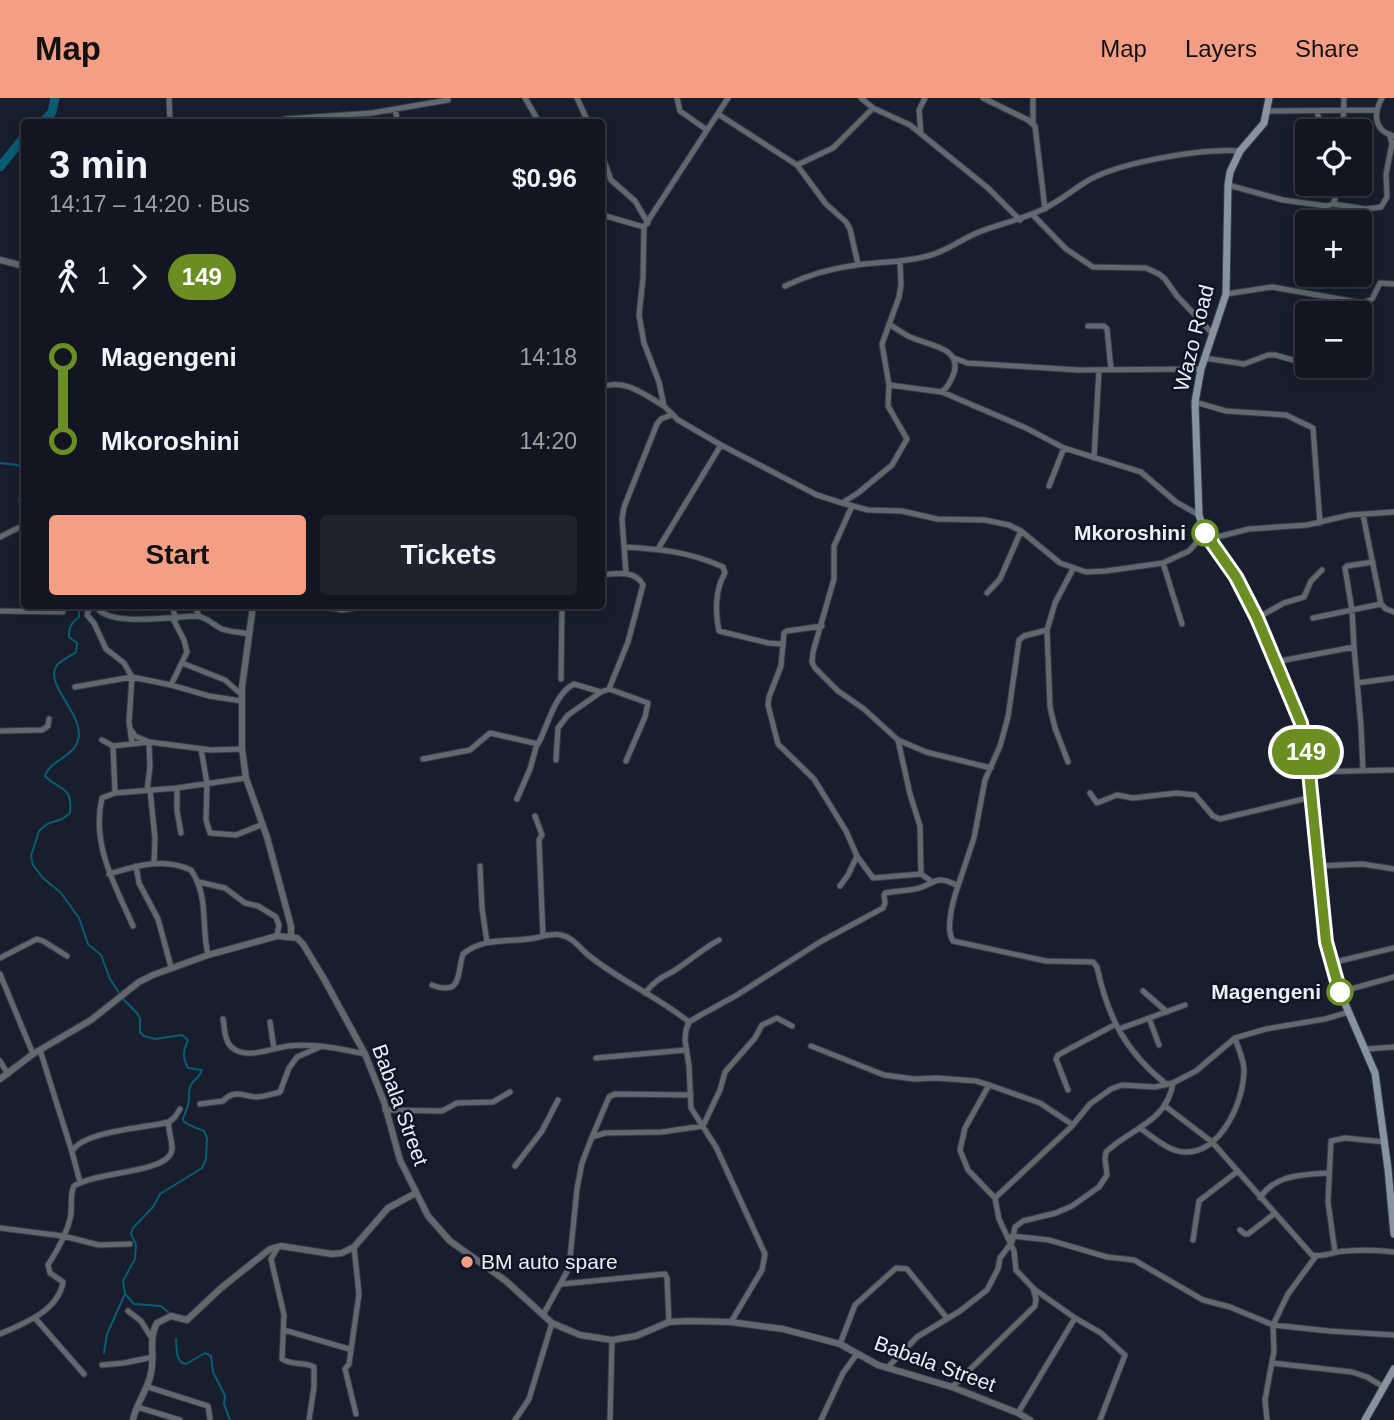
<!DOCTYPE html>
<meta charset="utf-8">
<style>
body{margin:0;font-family:Helvetica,sans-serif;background:#20232f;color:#f1f3f6;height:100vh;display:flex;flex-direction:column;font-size:26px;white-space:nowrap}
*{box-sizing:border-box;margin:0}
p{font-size:23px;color:#9d9fa5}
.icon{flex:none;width:38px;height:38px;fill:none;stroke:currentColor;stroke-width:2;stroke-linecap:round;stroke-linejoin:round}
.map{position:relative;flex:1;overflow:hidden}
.details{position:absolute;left:21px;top:21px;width:584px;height:490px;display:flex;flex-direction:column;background:#131622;border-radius:7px;box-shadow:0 4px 18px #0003,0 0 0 2px #323540}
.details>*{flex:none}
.badge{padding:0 14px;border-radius:23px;font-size:24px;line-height:46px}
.tools{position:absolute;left:1295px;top:21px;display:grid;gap:14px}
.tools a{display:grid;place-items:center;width:77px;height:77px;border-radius:7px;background:#131622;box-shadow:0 4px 18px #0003,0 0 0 2px #323540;font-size:35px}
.map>.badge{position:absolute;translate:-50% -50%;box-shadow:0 0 0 4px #fff}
.legs{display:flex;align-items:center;gap:10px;height:77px;padding:0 28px;font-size:23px}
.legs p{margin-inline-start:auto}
.headline{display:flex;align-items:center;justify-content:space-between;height:119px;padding:0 28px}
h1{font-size:38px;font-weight:700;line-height:52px}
.button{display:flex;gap:14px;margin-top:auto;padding:14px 28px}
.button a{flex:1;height:80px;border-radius:7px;background:#f49e86;color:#111;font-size:28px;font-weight:700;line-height:80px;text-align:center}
.button a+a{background:#20232f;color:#f1f3f6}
ul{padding:0 28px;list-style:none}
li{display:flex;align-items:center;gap:24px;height:84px;font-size:26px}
li i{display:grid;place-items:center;width:10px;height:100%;margin:0 9px;background:currentColor}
li i::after{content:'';width:18px;height:18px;margin:-9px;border:5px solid;border-radius:50%;background:#131622}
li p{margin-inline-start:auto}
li:first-child i{background:linear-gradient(#0000 50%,currentColor 0)}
li:last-child i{background:linear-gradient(currentColor 50%,#0000 0)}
header{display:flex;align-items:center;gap:42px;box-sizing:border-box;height:98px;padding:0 35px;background:#f49e86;color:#111}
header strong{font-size:33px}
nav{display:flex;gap:38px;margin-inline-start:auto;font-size:24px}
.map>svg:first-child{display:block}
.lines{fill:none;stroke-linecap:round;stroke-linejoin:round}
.stream{stroke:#095d71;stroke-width:2}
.river{stroke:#095d71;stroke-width:9}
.minor-casing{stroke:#363b4a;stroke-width:7}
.tertiary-casing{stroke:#363b4a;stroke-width:8}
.secondary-casing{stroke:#363b4a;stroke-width:9}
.minor{stroke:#61696f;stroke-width:5}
.tertiary{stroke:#61696f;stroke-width:6}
.secondary{stroke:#87939e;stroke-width:7}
.line-1-casing{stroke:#fff;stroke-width:16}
.line-1{stroke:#6b8e23;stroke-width:10}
.stop-1-dot{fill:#fff;stroke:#6b8e23;stroke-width:3.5}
.poi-dot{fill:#f49e86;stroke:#101524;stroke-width:2.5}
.labels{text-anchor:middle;stroke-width:5;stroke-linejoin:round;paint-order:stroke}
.street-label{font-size:21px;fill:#eaeef9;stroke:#101524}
.stop-label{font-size:21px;font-weight:bold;fill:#eaeef9;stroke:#101524;text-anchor:end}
.poi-label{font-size:21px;fill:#eaeef9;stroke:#101524;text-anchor:start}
</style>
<header>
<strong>Map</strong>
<nav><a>Map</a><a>Layers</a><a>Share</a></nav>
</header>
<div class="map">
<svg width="1394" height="1322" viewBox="0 0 1394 1322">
<rect width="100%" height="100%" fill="#191e2e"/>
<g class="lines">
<!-- stream -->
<path class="stream" d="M0,365l17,2 7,4
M24,390c-4,7 -8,14 0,19
M74,508l5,5v6c-8,6 -10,10 -10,20l8,6 -1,9c-5,4 -13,7 -18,12 -17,19 28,51 20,76 -4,17 -28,20 -33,36 14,15 28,9 25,37l-8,6 -15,5 -8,7 -8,25 2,9 10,13 18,15 18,25 9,26 13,11 9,24 13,20 14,14 3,6v13l4,4 11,3 27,-4 6,5c-5,12 -6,17 0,28l14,2c-2,7 -5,7 -10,13 -4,6 -3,10 -3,16 -2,23 -19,19 15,32l3,7 -1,21 -4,9 -42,26 -7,13 -20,21 -2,6 5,11 -1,14 -12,22 2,13 -18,40 -3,19
M125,1196l9,10 27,2 8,7
M176,1241c1,10 -1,23 10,25l19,-11 6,3 2,16 12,24 -1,8 6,16"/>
<!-- river -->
<path class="river" d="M43,24l9,-10 3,-14
M0,69l24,-30"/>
<!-- minor casing -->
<g class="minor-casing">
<path id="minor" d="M169,0l1,24
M525,0l14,24
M577,0l11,24
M677,0l3,13 27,19
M861,0l12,10 37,17 78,63 32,32
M983,0l45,22 7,6 10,83
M1033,0v25
M1382,0c-9,16 -8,33 12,38
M395,12l3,12
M1267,13l109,-1
M1317,14l6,19
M718,16l79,51 29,39 20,18 4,7 8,35
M276,24l9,-3 87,-6 76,-13
M1343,33l1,-33
M921,36l-2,-24 6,-12
M602,57l9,25 24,21 13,22
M797,67l36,-17 40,-40
M1322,86l18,4
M1228,87l55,15 44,6 6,-2 8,-20
M1333,106l33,5 15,-2 6,-10 -1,-23 6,-30 -2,-8
M1032,116l34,35 27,18 53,1 13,6 6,5 12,17 36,38
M602,117l42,12 84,-129
M644,129l-1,51 -4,37 5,28 15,39 5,24 14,14 43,25 96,50 25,8 26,7 34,1 35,8 48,1 24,5 12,6 39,32 26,9 20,-1 57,-8 26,-12 16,-18
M785,188c23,-11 46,-18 72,-21 24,-4 49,-2 74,-10 17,-5 31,-16 48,-23 20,-8 41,-12 60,-21 19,-8 33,-21 50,-31 32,-18 115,-32 151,-29
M1226,196l46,-7 90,16 10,-4 8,-16 14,1
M889,226c6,4 12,8 19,12 17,9 54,10 46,37 -3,8 -6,14 -12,19
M1088,228h16l3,3 4,40
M954,260l13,5 111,7 123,-1
M1204,260l40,6 24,-9h7l29,8
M889,287l53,7 84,36 38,20 77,24 35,30 23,13
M602,289c23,-9 43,8 62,19
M1195,304l31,9 60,4 27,13 7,95
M1094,360l5,-88
M1049,388l15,-38
M842,405l16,-10 34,-28 15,-26 -19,-33 1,-21 -7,-41 17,-47 2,-12 -1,-23
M852,408l-18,40v33l-21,73 -1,10 3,6 23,23 26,18 34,31 28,12 65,16
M1363,417l18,89 5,5 8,3
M0,439l24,-12
M1209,441l40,-10 58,-4 43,-10 44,-3
M625,449c35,2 66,5 98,20l2,6c-10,16 -10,40 -6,58l49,12 14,1
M658,451l63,-104
M1163,465l19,61
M626,475l-4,-54 2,-12 33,-83 4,-5 10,-4
M602,477c15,-2 34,-5 41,10l-15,57 -19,47
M987,495l13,-14 21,-48
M90,508l-3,9 7,8 12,26 18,14 8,14 -3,45 3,21
M96,508c10,22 80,10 101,10 10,1 16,9 25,13 8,3 18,3 27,5
M172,508l4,13
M195,508l4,10
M322,508l20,4 23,-4
M0,513l63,1
M1257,520l27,-15 20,-6 7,-16 11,-11
M1313,520l68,-14
M822,528l-35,5 -3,2 -3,33 -12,31 -1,8 10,39 36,35 32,52 11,25 16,22 48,-4
M1354,549l7,79 2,44
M1275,564l79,-15 -2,-37 -7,-42 2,-2 26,-4
M182,565l43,17 17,15
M561,581l1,-73
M1357,585l37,-5
M171,587l16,-33 -3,-12 -11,-21
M75,589l57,-10 39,8 38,11 33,5
M131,632l4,6 14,6 1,25 -3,23
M0,633l42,-1 6,-4 1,-7
M102,642l11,6 36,-4 62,8 31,-1
M898,642l12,54 10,32 1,48 10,7
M113,648l2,47
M201,651l6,34 -1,37 4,13 26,2 25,-10
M423,661l47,-9 20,-17 48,11c10,-18 16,-50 36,-60l27,8 8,-3 39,14 -3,14 -19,44
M556,662l2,-32 10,-13 33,-23
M1068,664l-13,-34 -5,-21 -3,-77 8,-27 18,-34
M1309,674l85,-2
M177,690v23l4,22
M150,692l5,48 -1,25
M1090,695l7,10 20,-8 16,3 44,-5 18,2 18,21 7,3 92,-22
M517,701l13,-30 7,-25
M535,718l7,19 -3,5 4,96
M136,768l3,17 19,36 13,48
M480,768l2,42 5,34
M1318,768l44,-2 32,5
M109,776c28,-8 54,-17 82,-4 18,26 10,55 17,85
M199,784l26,6 20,15 13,3 18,11 3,8 -2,11
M840,788l8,-11 9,-19
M958,788l16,-48 11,-58 15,-34 8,-29 11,-77 5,-4 23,-6
M133,828c-18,-41 -42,-82 -31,-128l13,-5 62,-5 69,-10
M0,860l37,-19 6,2 24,15
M1331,865l63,-15
M0,876l33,80
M432,887c31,12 25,-13 31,-31 22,-18 47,-11 72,-16 9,-2 17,-5 26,-3 11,2 18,12 26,19 31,26 70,42 102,68
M1143,893l24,21
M1340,894l54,-15
M645,895c9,-11 15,-15 27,-21 15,-9 30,-23 47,-32
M1149,920l10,27
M223,921c2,10 1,24 11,30 14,10 39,-1 54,-3 26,-3 52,3 77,8
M270,924l4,27
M1119,931l66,-24
M811,948l73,29 30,4 23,-1 39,3 13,4 51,18 33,22
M1366,951l28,-2
M40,952l32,102
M596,960l90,-8
M0,963l8,13
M1068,992l-12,-31 2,-4 58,-31
M200,1006l23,-3c11,-12 20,-5 33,-4 8,0 16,-3 24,-5l9,-24 8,-11 25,-11
M1165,1008l47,36 100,113c10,3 23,-4 34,-4 16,-1 32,-1 48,1
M385,1012l57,1 15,-8 36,-1 17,-10
M1141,1031c12,8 27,22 43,23 37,2 60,-51 60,-82 0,-10 -6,-22 -9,-32
M592,1039l17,-40 6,-3 76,1
M515,1068l27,-35 16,-31
M80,1084l-8,-30c9,-21 75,-24 97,-30l6,-5 5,-8
M995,1100l76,-71 19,-23 21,-15 11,-4 33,2 18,-4 23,-12 39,-33 31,-9 59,-10 24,-7
M1260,1100c15,-24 43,-23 68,-25
M0,1130l63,8 36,9 31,-1
M1240,1132l5,4h3l26,-20
M1012,1138l37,4 58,17 27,3 69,40 27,7 43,18 56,6 65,4
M1193,1142l6,-39 39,-30
M278,1149l-7,12 13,56 -2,44c10,7 22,2 32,8v20l-5,33
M354,1149l5,47 -10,70 -4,5 11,45
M1335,1154l-7,-50 3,-61 14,-3 40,4
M562,1186l103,-10 2,4 2,44
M128,1213l13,10 10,16
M543,1217l26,-47 8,-79 5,-26 10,-26 13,-4 57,-1 41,-6 17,-36 5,-18 30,-34 7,-13 15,-7 15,8
M35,1220l49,56
M1075,1220l26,15 24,22 -25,65
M731,1224l31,-52 3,-16 -49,-107 -25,-39 -2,-42 -4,-26 1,-10 3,-8 10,-6 38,-21 83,-53 63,-34 2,-5 -1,-8 1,-2c10,-2 20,-2 30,-4 19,-3 19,-17 43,-3 -5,14 -13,43 -5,55l93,20 47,1 4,5c11,51 28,84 69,117
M284,1232l65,19
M0,1236c25,-11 58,-23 63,-52l-13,-9 -2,-8c9,-14 18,-30 22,-46 3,-11 -1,-22 4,-33 22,-14 84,-13 96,-31 6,-8 -3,-23 -1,-33
M840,1246l15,-39 41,-37 11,1 40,49
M1272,1265l80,9 15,5 17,10
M102,1267l22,-2 29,-6
M887,1270l30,-31 43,-26 27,-21 11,-21 2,-11 12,-16 3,-15 8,-6 33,-8 16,-7 27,-19 8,-12 -2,-16 1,-7c25,-24 61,-30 67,-69
M148,1289l60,19 2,13
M952,1289l83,-81 1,-7 -3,-11 -17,-18 -2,-19 -15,-32 -4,-21 -27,-28 -8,-20 5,-22 24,-43
M137,1309l43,13
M1018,1315l57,-95 -41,-29
M515,1322l14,-21 23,-76
M610,1322l2,-80
M821,1322l22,-47 14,-19
M1267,1322l-2,-20 9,-49 -1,-26 15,-31 28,-38"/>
</g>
<!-- tertiary casing -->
<g class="tertiary-casing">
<path id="tertiary" d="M0,162l24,6
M253,508l-11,81v62l4,29 21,59 24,89v10
M0,981l33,-25 58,-34 48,-38 14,-7 55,-20 69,-19 20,2 6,6 21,35 41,75 19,48 16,58 28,56 22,25 56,40 46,42 28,12 32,5 24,-4 33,-14 19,-1 43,1 52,7 57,15 38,21 74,22 66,26 12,7
M133,1322c3,-17 15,-30 18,-47 4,-17 -3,-34 6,-50l14,-7 16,4 34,-32 49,-39 11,-3 51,8 10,-1 12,-6 34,-39 28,-15"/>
</g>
<!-- secondary casing -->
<g class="secondary-casing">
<path id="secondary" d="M1269,0l-5,25 -24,28 -10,21 -2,13 -2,109 -25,75 -6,33 4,113 6,18 31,44 21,41 44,105 8,49 17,170 14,50 35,81 13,96 6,65
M1365,1322l29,-51"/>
</g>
<!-- minor -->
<use href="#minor" class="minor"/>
<!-- tertiary -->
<use href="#tertiary" class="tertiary"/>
<!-- secondary -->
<use href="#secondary" class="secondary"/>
</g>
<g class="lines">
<!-- line-1 casing -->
<g class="line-1-casing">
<path id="line-1" d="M1205,435l31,44 21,41 44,105 8,49 17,170 14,50"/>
</g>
<!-- line-1 -->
<use href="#line-1" class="line-1"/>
</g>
<!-- markers -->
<g class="stop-1-dot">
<circle cx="1205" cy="435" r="12"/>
<circle cx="1340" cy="894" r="12"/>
</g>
<circle class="poi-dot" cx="467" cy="1164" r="7"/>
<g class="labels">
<!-- street labels -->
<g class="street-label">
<text transform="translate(1194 240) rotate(-76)" y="7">Wazo Road</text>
<text transform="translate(400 1007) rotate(70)" y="7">Babala Street</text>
<text transform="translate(935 1266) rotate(20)" y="7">Babala Street</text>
</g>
<!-- stop labels -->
<g class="stop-label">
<text x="1186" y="442">Mkoroshini</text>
<text x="1321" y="901">Magengeni</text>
</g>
<!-- poi labels -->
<g class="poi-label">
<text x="481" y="1171">BM auto spare</text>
</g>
</g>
</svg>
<div class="tools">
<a><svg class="icon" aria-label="locate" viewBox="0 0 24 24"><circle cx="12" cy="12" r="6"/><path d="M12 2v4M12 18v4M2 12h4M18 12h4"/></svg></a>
<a>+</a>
<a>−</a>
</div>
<b class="badge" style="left:1306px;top:654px;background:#6b8e23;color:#fff">149</b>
<section class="details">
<div class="headline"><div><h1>3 min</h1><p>14:17 – 14:20 · Bus</p></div><b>$0.96</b></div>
<div class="legs"><svg class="icon" aria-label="walk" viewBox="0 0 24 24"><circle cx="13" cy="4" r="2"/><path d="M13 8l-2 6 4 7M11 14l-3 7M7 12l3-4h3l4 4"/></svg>1<svg class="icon" aria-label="forward" viewBox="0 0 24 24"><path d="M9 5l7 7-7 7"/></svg><b class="badge" style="background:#6b8e23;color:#fff">149</b></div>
<ul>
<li><i style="color:#6b8e23"></i><b>Magengeni</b><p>14:18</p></li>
<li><i style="color:#6b8e23"></i><b>Mkoroshini</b><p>14:20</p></li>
</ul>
<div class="button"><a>Start</a><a>Tickets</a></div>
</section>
</div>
